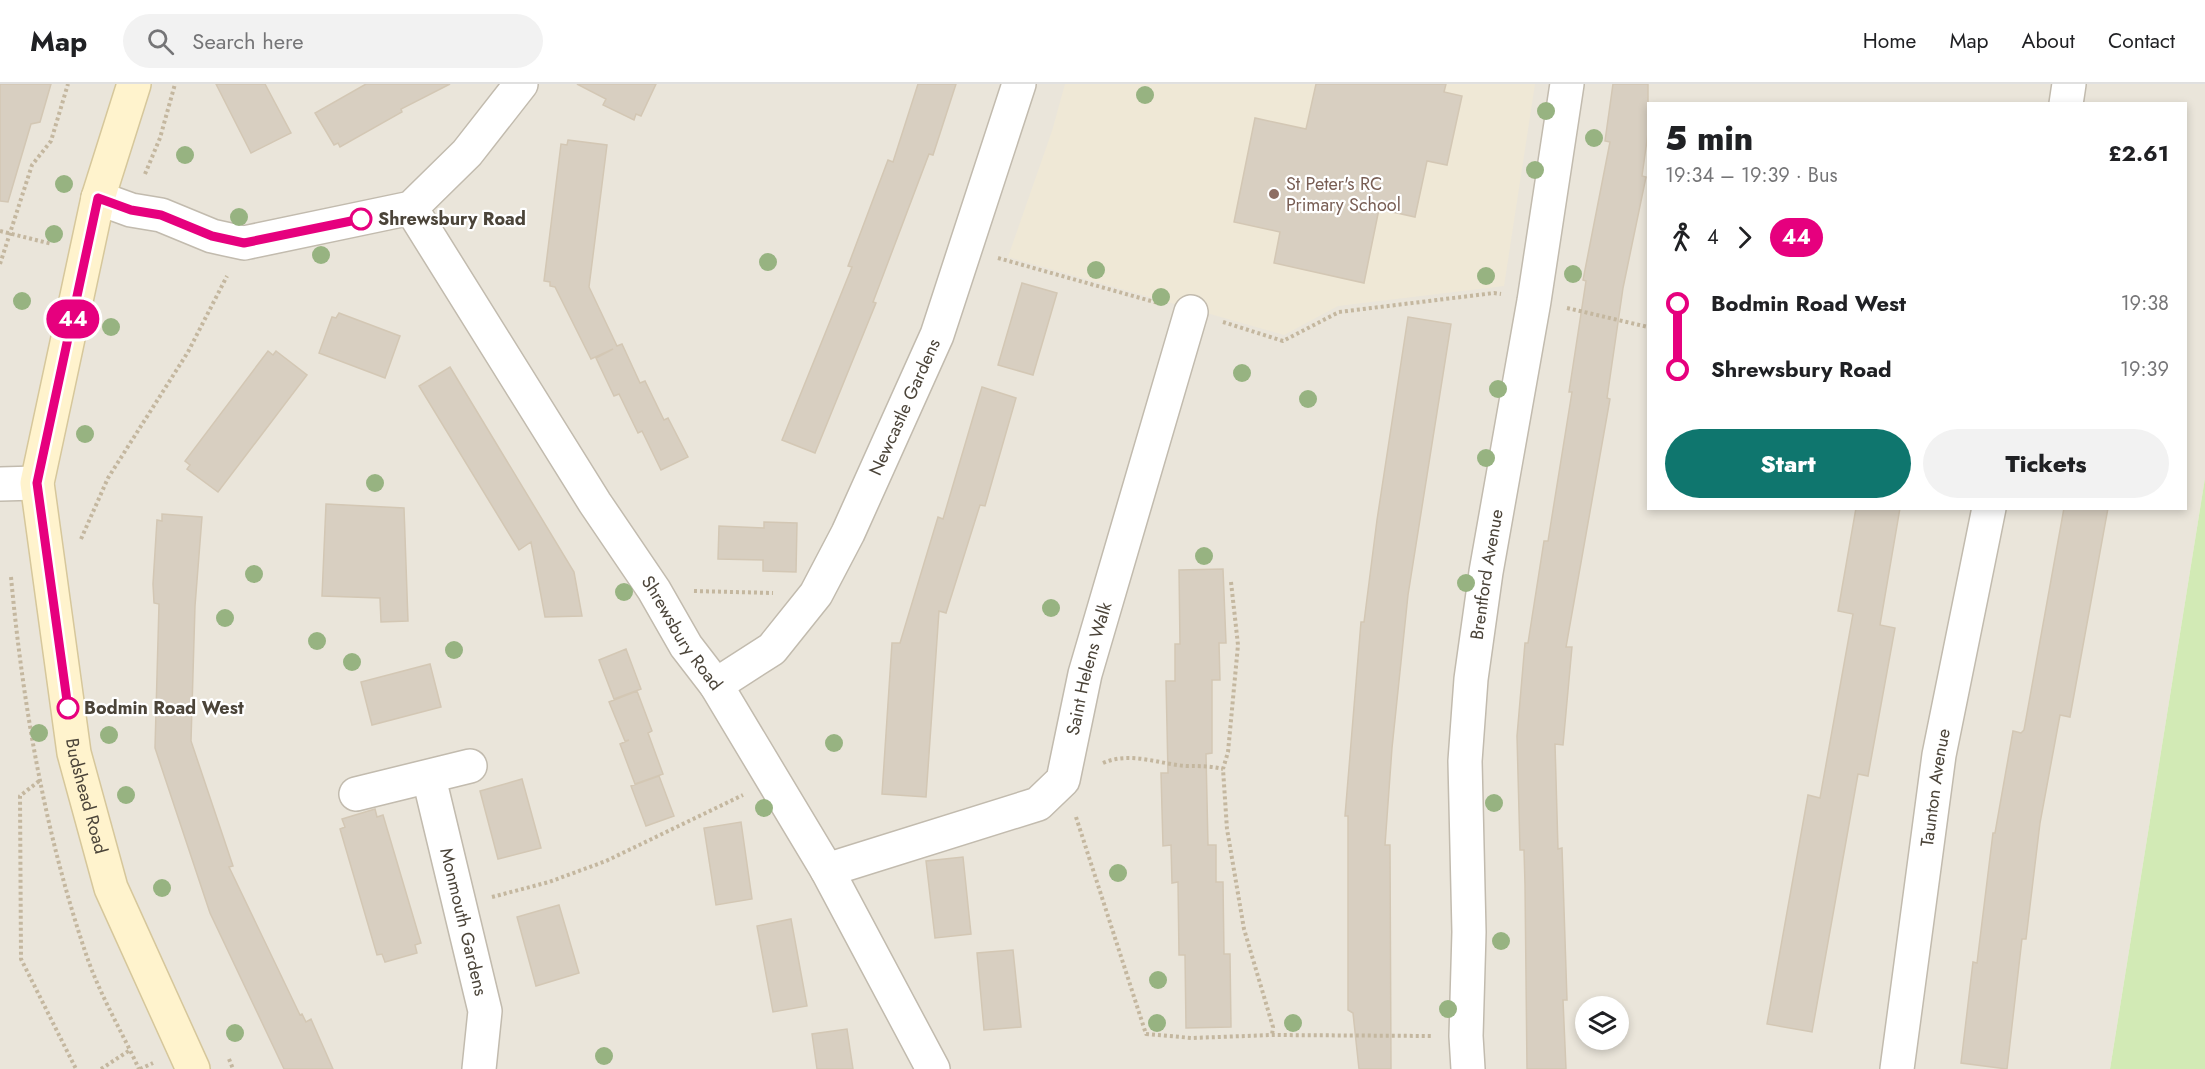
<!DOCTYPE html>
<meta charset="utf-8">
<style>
body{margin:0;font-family:Jost,sans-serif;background:#f2f2f2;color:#202124;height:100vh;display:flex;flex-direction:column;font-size:22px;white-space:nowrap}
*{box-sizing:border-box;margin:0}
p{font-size:20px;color:#757577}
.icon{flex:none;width:33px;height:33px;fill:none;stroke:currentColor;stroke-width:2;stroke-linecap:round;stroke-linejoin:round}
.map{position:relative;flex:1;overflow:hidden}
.drawer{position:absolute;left:1647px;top:18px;width:540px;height:408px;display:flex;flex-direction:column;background:#fff;border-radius:0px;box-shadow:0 3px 9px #0003}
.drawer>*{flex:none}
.badge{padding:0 12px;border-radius:20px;font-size:21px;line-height:39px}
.fabs{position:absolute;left:1575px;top:912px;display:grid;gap:12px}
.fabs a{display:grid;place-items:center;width:54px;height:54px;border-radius:50%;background:#fff;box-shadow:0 3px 9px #0003;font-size:30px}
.map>.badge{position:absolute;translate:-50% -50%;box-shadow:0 0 0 3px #fff}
.legs{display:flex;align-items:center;gap:9px;height:66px;padding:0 18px;font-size:20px}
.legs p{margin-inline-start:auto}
.overview{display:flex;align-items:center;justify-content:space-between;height:102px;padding:0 18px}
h1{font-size:33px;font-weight:800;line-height:45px}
.action{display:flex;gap:12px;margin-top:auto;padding:12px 18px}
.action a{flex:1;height:69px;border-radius:36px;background:#0f766e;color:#fff;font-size:24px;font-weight:800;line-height:69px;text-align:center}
.action a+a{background:#f2f2f2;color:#202124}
ul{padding:0 18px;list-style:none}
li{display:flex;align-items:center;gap:21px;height:66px;font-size:22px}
li i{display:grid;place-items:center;width:9px;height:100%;margin:0 8px;background:currentColor}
li i::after{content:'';width:15px;height:15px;margin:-8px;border:4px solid;border-radius:50%;background:#fff}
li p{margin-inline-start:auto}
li:first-child i{background:linear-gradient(#0000 50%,currentColor 0)}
li:last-child i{background:linear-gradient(currentColor 50%,#0000 0)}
header{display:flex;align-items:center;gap:36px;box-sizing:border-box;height:84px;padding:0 30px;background:#fff;border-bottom:2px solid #e0e0e0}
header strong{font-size:28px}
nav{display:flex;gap:33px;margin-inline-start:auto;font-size:21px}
.search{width:420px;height:54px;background:#f2f2f2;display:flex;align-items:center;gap:15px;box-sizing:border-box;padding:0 21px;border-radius:33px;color:#757577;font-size:22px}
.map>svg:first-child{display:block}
.residential{fill:#eae5da;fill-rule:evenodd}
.education{fill:#efe8d6}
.green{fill:#d2eab5}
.building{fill:#d8cfc1;stroke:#d3c7b4;stroke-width:1.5}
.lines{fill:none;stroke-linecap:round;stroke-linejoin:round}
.street-casing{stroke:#c2bbae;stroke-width:36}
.secondary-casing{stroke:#d6c79b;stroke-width:36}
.path{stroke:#c4b79f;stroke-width:4;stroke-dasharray:3 3;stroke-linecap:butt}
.street{stroke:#fff;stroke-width:33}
.secondary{stroke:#fff3cd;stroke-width:33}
.tree{fill:#97b381}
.line-1-casing{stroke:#fff;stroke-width:14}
.line-1{stroke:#e6007e;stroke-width:9}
.education-dot{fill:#8d6e63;stroke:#fff;stroke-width:2}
.stop-1-dot{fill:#fff;stroke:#e6007e;stroke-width:3}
.labels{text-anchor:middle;stroke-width:4.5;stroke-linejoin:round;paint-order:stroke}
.education-label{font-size:18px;fill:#785e54;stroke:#fff;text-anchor:start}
.stop-label{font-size:18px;font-weight:bold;fill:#4b4439;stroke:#fff;text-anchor:start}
.street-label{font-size:18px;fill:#4b4439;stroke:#fff}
</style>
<header>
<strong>Map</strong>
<div class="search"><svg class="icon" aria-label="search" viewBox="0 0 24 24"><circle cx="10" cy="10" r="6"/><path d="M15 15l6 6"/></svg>Search here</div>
<nav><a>Home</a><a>Map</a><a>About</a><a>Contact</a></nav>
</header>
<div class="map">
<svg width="2205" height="985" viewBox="0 0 2205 985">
<rect width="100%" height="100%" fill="#f6f3ec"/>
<!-- residential -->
<path class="residential" d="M0,0h2205v394l-95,591h-2110zM1648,20h538v404h-538zM1586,922h32v34h-32z"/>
<!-- education -->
<path class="education" d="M1065,0h470l-31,202 -166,20 -54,29 -276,-78 44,-126z"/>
<!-- green -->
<path class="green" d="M2205,394v591h-95z"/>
<!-- building -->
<path class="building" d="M0,0h51l-11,38 -9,2 -23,78 -8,-1z
M216,0h49l26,49 -40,20z
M366,0h84l-49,25 1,3 -62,35 -2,-4 -4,2 -19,-32z
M577,0h79l-15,32 -5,-2 -2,6 -31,-15 3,-6z
M918,0h38l-23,71 -4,-1 -56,148 3,1 -61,150 -33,-13 70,-173 -4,-1 40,-106 5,2z
M1316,0h130l-2,8 18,4 -15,69 -20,-4 -12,56 -36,-8 -15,74 -90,-20 6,-31 -46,-10 21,-104 51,11z
M1613,0h35v49l-6,43 4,1 -23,111 -16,110 3,1 -44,248h6l-9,98 -8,-1 3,105 4,-1 5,152h-4l3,69h-39l-2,-184 -1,-35h-4l-3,-114 8,-93h3l16,-102h4l24,-149h-3l17,-111 -3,-1 27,-138 -5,-1z
M568,56l39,5 -18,142 28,59 5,-2 18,39 5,-2 19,39 4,-2 20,39 -27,13 -19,-39 -4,2 -19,-39 -5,2 -18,-38 17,-9 -22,10 -36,-72 -5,-1v-4l-6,-1 17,-137 6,1z
M1022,199l35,10 -24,82 -35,-10z
M339,229l61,23 -15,42 -66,-25 13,-36 4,1z
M1408,233l43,7 -43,271 -16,153 -7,97h5l1,224h-32l-6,-56 -5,-3v-194h-3l16,-194h3l13,-102z
M268,267l5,4 3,-4 31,24 -89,117 -31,-23 3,-4 -5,-4z
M450,283l124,205 8,44 -37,1 -14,-75 -12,8 -100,-164z
M982,303l34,11 -31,108 -5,-1 -34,108 -7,-2 -13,186 -44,-3 10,-151h8l38,-126 5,2z
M326,420l78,4 4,113 -27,1 -1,-24 -58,-2z
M1856,424h44l-20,117 15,3 -27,148 -10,-2 -46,258 -45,-8 41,-229 12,3 33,-184 -15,-3z
M2064,424h44l-38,209 -10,-2 -20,108 -14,116h-4l-15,130 -46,-6 12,-101 4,1 16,-130h2l18,-102 8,2 3,-3z
M162,430l40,3 -7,89 -4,135 42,125 -4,1 71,148 2,-1 4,8 5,-3 22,50h-49l-74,-156 -55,-165 4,-144 -5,-1 -1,-19 4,-64 5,1z
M764,438l33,1 -1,49 -33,-1v-11l-45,-1 1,-33 45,2z
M1223,485l3,74h-7l1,37h-8v73l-6,1 2,91h8v37h7l1,72h6l1,73 -45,1 -1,-73h-6l-1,-73 -6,1 -1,-38 -8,1 -2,-73h7l-2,-92h9v-37h5l-1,-74z
M626,565l15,40 -27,10 -15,-39z
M430,580l11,43 -69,18 -11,-43z
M637,607l15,40 -4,2 15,41 -28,10 -15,-40 9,-4 -4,1 -16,-39z
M659,692l15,40 -28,10 -15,-40z
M522,695l19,69 -43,11 -18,-68z
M375,725l2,8 6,-2 38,128 -6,2 2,8 -32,9 -3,-8 -5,1 -37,-126 5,-2 -3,-8z
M741,738l11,77 -36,6 -12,-77z
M963,773l8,77 -36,4 -9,-77z
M559,821l20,68 -43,13 -19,-69z
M791,835l16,87 -34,6 -16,-86z
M1013,866l8,77 -37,3 -7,-77z
M847,945l6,40h-36l-5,-35z"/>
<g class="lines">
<!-- street casing -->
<g class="street-casing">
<g id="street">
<path d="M2066,20l3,-20"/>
<path d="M98,114l33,12 30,5 51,21 32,7 167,-35 56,-55 54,-69"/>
<path id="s1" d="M411,124l184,295 59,87 32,56 30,39 111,185 106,199"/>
<path d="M0,400l37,-1"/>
<path id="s2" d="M716,601l56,-36 44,-55 32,-61 89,-198 82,-251"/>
<path id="s3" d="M429,694l56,233 -6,58"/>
<path d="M356,710l114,-28"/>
<path id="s4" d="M827,786l211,-66 25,-24 22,-106 106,-362"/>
<path id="s5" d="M1468,985l-2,-33 3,-104 -4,-171 6,-82 15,-107 48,-271 33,-217"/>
<path id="s6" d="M1897,985l42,-314 50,-247"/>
</g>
</g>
<!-- secondary casing -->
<g class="secondary-casing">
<g id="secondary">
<path id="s7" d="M134,0l-36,114 -61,285 37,270 37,135 82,181"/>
</g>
</g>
<!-- path -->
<path class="path" d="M145,90l15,-36 15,-54
M0,147l52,13
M998,174l160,45
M0,180l32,-99 19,-24 17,-57
M1567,224l81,19
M1223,238l60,19 56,-29 155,-19 7,1
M81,455l27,-61 80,-126 39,-76
M11,493c12,129 34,257 76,380 13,38 35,75 52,112
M1231,498l7,63 -10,107 -5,17 4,60 17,100 29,98 -1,8
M694,507l79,2
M1103,679c27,-12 56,1 83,3 14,0 24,0 37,3
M39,697l-19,15 1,163 55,110
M1076,733l70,217 46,4 80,-3 160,1
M492,813l57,-15 57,-21 137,-66
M229,975l4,10
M101,985l29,-19
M140,985l13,-6"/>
<!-- street -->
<use href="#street" class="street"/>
<!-- secondary -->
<use href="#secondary" class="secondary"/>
</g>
<!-- trees -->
<g class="tree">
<circle cx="1145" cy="11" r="9"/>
<circle cx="1546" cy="27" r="9"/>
<circle cx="1594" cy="54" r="9"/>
<circle cx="185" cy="71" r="9"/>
<circle cx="1535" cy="86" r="9"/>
<circle cx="64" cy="100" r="9"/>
<circle cx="239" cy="133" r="9"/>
<circle cx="54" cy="150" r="9"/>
<circle cx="321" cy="171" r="9"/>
<circle cx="768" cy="178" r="9"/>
<circle cx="1096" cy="186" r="9"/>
<circle cx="1573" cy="190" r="9"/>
<circle cx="1486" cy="192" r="9"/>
<circle cx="1161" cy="213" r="9"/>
<circle cx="22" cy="217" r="9"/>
<circle cx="111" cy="243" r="9"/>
<circle cx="1242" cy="289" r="9"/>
<circle cx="1498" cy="305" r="9"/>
<circle cx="1308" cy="315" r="9"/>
<circle cx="85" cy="350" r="9"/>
<circle cx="1486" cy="374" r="9"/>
<circle cx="375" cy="399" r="9"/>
<circle cx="1204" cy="472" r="9"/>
<circle cx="254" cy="490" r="9"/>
<circle cx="1466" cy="499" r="9"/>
<circle cx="624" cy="508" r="9"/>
<circle cx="1051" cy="524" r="9"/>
<circle cx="225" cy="534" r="9"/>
<circle cx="317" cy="557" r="9"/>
<circle cx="454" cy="566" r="9"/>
<circle cx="352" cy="578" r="9"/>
<circle cx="39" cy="649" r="9"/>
<circle cx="109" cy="651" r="9"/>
<circle cx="834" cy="659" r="9"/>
<circle cx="126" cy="711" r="9"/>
<circle cx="1494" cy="719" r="9"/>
<circle cx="764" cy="724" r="9"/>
<circle cx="1118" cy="789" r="9"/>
<circle cx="162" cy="804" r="9"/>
<circle cx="1501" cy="857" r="9"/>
<circle cx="1158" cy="896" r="9"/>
<circle cx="1448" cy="925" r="9"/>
<circle cx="1157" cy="939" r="9"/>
<circle cx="1293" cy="939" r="9"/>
<circle cx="235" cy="949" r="9"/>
<circle cx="604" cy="972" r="9"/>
</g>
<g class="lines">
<!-- line-1 casing -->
<g class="line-1-casing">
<path id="line-1" d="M68,624l-31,-225 61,-285 33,12 30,5 51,21 32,7 117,-24"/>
</g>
<!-- line-1 -->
<use href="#line-1" class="line-1"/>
</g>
<!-- markers -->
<circle class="education-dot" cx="1274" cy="110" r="6"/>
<g class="stop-1-dot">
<circle cx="361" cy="135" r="10"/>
<circle cx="68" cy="624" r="10"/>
</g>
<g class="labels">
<!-- education labels -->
<g class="education-label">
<text x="1286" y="106">St Peter's RC<tspan x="1286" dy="21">Primary School</tspan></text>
</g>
<!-- stop labels -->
<g class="stop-label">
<text x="378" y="141">Shrewsbury Road</text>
<text x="84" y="630">Bodmin Road West</text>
</g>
<!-- street labels -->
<g class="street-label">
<text dy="6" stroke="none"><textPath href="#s2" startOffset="344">Newcastle Gardens</textPath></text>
<text dy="6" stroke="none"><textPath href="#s5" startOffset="496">Brentford Avenue</textPath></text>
<text dy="6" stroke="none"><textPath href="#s1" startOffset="504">Shrewsbury Road</textPath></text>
<text dy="6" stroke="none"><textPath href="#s4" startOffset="370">Saint Helens Walk</textPath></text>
<text dy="6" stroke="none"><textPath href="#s6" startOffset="284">Taunton Avenue</textPath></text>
<text dy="6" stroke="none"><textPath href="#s7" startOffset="728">Budshead Road</textPath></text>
<text dy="6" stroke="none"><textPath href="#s3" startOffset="148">Monmouth Gardens</textPath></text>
</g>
</g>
</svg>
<div class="fabs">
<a><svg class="icon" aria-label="layers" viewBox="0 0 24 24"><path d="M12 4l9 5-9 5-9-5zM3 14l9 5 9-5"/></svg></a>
</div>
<b class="badge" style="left:73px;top:235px;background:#e6007e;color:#fff">44</b>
<section class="drawer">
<div class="overview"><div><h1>5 min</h1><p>19:34 – 19:39 · Bus</p></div><b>£2.61</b></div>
<div class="legs"><svg class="icon" aria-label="walk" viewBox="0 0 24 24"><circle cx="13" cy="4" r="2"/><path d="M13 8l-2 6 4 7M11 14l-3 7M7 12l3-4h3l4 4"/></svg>4<svg class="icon" aria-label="forward" viewBox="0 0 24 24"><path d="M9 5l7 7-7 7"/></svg><b class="badge" style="background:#e6007e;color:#fff">44</b></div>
<ul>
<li><i style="color:#e6007e"></i><b>Bodmin Road West</b><p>19:38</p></li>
<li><i style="color:#e6007e"></i><b>Shrewsbury Road</b><p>19:39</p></li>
</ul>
<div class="action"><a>Start</a><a>Tickets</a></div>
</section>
</div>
